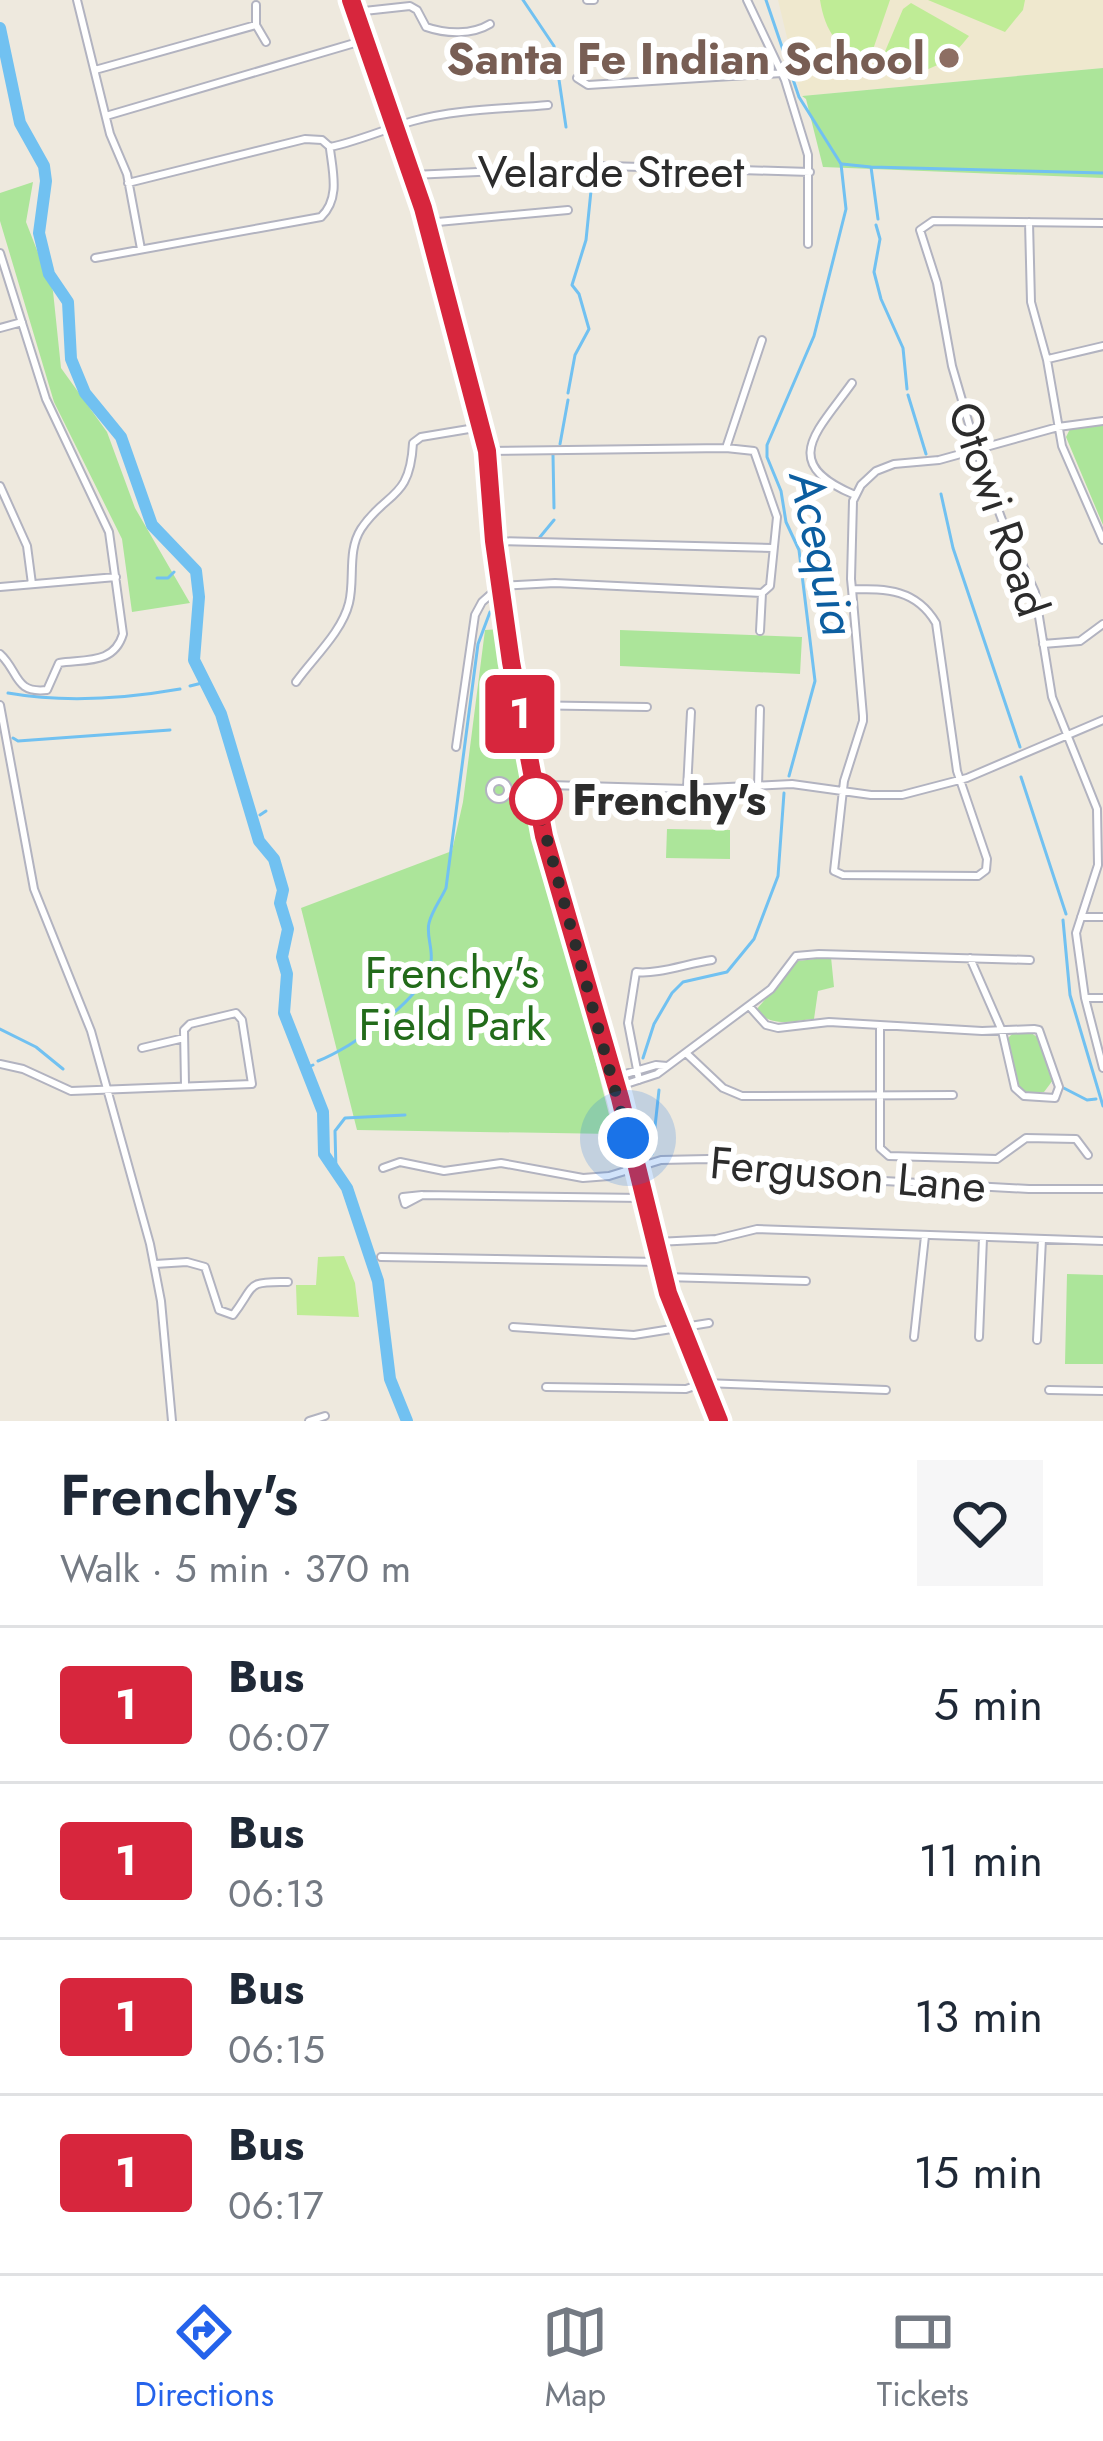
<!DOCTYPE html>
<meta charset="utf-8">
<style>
body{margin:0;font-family:Jost,sans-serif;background:#f6f6f7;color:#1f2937;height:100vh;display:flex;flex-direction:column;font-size:45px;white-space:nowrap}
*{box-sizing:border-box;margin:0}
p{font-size:39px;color:#747a83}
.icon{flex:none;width:66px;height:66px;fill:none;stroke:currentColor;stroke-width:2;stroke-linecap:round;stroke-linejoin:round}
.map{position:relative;height:1421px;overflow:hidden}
.details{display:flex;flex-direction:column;background:#fff;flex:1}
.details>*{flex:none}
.badge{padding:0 24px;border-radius:9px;font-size:42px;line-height:78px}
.you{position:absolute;width:60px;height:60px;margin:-30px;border:9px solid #fff;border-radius:50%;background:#1a73e8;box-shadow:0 0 0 18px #1a73e833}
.map>.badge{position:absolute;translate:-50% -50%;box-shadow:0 0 0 6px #fff}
.round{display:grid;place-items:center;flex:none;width:126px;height:126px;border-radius:0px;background:#f6f6f7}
.summary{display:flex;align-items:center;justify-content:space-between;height:204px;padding:0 60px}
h1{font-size:57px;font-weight:600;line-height:90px}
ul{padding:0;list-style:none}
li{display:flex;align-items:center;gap:36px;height:156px;padding:0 60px;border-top:3px solid #e0e1e3}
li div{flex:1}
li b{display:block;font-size:45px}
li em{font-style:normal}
li .badge{min-width:132px;font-weight:700;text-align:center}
.menu{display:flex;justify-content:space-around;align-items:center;height:168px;border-top:3px solid #e0e1e3;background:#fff;font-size:33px;color:#747a83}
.menu a{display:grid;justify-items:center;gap:6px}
.menu .selected{color:#2563eb}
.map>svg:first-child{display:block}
.education{fill:#efe8ce}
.green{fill:#ace59a}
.pitch{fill:#bfec96}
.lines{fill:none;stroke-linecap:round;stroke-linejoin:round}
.stream{stroke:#71c1f1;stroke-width:3}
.river{stroke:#71c1f1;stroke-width:12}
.minor-casing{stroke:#b2b3c0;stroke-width:10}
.minor{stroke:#fff;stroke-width:6}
.line-casing{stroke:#fff;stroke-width:27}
.line{stroke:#d7263d;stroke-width:18}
.walk{stroke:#2c2c2c;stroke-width:12;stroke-dasharray:0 21.6}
.education-dot{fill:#8d6e63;stroke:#fff;stroke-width:4.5}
.stop-dot{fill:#fff;stroke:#d7263d;stroke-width:6}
.labels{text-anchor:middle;stroke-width:12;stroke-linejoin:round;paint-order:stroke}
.education-label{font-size:45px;font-weight:bold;fill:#785e54;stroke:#fff;text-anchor:end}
.street-label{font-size:45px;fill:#2c2c2c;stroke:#fff}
.stop-label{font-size:45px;font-weight:bold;fill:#2c2c2c;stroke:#fff;text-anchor:start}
.park-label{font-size:45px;fill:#226b1a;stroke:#fff}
.water-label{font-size:48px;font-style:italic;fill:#0c5ea0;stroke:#fff}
</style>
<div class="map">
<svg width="1103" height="1421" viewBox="0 0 1103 1421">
<rect width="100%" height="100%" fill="#eee9de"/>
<!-- education -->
<path class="education" d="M778,0h325v68l-302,28z"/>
<!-- green -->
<path class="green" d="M1103,68v110l-280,-11 -17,-68 -4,-3z
M33,182l-7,40 27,69 8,77 46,64 28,76 55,95 -58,9 -10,-73 -68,-137 -54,-181v-28z
M1103,425v100l-37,-88 4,-8z
M501,629l20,142 93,363 -257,-4 -56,-222 151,-57 11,-49 22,-172z
M620,630l182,7 -2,37 -180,-8z
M667,829l63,1v29l-64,-1z
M831,957l3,30 -16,4 -4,28c-22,2 -42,9 -58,-9l42,-49z
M1030,1032l11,8 12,40 -9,12h-18l-9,-8 -9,-46 5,-5z
M1067,1274l36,1v89h-38z"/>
<!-- pitch -->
<path class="pitch" d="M820,0h70l-22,64c-29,-14 -43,-32 -48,-64z
M928,0h97l-2,10 -18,22z
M911,3l58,33c-25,32 -50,44 -91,32l25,-59z
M344,1256l11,27 4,34 -62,-2 -1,-30h20l2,-28z"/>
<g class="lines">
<!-- stream -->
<path class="stream" d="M523,0l31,46 12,81
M766,0l33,97 42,67 5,45 -32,127 -47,109v12l14,34 5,31 13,28 16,131 -26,95
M842,164l29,3 7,52
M871,167l232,6
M876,225l4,14 -6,33 7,27 22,49 4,41
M568,393l7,-38 14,-26 -10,-35 -7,-9 14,-45 7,-69
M908,395l18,59
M560,444l8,-44
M553,455l1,53
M941,494l12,54 67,199
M540,537l14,-17
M157,578h11l6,-6
M190,686l16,-4
M8,693c57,10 115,6 172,-4
M13,738l5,3 152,-11
M1021,777l45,137
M260,815l6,-4
M1063,920l7,75 33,111
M0,1029l36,18 27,22
M643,1058l11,-34 18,-31 11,-11 44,-10 27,-33 24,-63 6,-83
M318,1061c33,-13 107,-62 113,-100 2,-12 -5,-26 -2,-38 3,-12 12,-24 17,-35l32,-244 12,-32
M304,1069l9,-4
M1054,1083l33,17 9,-1
M652,1154l7,-64
M336,1171l-1,-40 10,-13 60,-3"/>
<!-- river -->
<path class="river" d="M0,28l20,95 24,43 2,15 -7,52 10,41 19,28 3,57 14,34 36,44 31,88 44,46 3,26 -5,63 27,54 38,127 15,18 9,31 -3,13 8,26 -6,28 5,17 -3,39 39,99 1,42 23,34 31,93 12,98 17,42"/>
<!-- minor casing -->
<g class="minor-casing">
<path id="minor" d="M77,0l33,134 17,40 14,75
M351,0l72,208 63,243 8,90 42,258 26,90 15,81 45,161 6,7
M587,0h7
M747,0l38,80 23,75v89
M256,5v20l10,17
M355,12l55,-6 7,4 9,17c20,7 46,8 64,-3
M95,70l161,-45
M577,78l11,7 194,-12
M106,116l259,-76
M413,175l195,-9 202,6
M128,183l177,-44 17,1 8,7c29,-6 55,-18 83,-26 43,-12 90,-12 135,-16
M1029,222l2,80 16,58 15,86 41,94
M427,223l141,-13
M1103,223l-170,-2 -13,9 17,53 15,83 26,89 24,65 33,72 17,105 45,112 1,56 -22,68 9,65 18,70
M0,253l46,146 63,133 14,102c-9,30 -36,25 -64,29l-12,27c-33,4 -28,-19 -47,-36
M95,258l226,-41c19,-18 12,-44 9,-68
M0,328l22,-6
M1048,359l55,-13
M852,383c-35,49 -74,80 3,112
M486,451l240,-3
M0,486l27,60 5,38
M494,541l278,7
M0,587l116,-10
M852,589c35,0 64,0 84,34l21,148 30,88 -1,11 -8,6 -135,-1 -9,-4 10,-90 19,-60v-5l-11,-127 -1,-10 2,-78 8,-16 15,-14 18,-7 45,-4 119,-33 45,-6
M760,631l2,-38 8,-7 7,-69 -23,-66 -28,-3 36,-108
M1043,644l37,-3 23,-17
M296,682c17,-24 46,-50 53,-79 6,-24 -2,-52 12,-74 25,-38 49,-28 52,-86l8,-6 60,-10
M0,705l34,184 57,142 59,213 11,57 11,120
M519,705l128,2
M456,747l19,-132 7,-13 18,-16 55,-3 207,10
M490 790a9 9 0 1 1 18 0a9 9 0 1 1-18 0Z
M758,787l2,-78
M687,789l4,-77
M508,793l41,-8 138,4 105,-5 79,11h31l65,-17 136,-58
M552,868l9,33
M1081,917h22
M579,960l41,138 48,195 51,128
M1085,998h18
M749,1006l17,19 12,3 51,-6 153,9 52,-2 5,1 20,57 -4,11 -31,-2 -9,-8 -13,-57 -32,-73
M880,1025v123l9,8 108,3 29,-21 50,1 12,16
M142,1048l42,-10
M686,1053l37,35 19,8 211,-1
M0,1064l23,5 48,22 181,-7 -10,-64 -6,-7 -46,11 -6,6 1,55
M615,1077l41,-12 11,1
M639,1080l-11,-57 8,-51c20,3 53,-9 76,-12
M617,1087l40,-13 114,-85 25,-33 23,-2 211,6
M383,1168l17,-6 44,9 57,-8 82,15 26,-2 52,-16 47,-1 69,16 252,14h74
M422,1195l-19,2 2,7 17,-9 221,3
M657,1242l59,-3 41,-10 346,12
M381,1257l279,5
M155,1264l32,-2 18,5 14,43 14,5c23,-30 12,-34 55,-33
M664,1277l142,4
M513,1327l121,8 75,-12
M914,1337l11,-101
M979,1337l4,-99
M1037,1340l5,-101
M546,1387l140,2 18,-6 182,7
M1049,1390l54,1
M309,1421l16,-5"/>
</g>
<!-- minor -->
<use href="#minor" class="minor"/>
</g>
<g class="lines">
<!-- line casing -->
<g class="line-casing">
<path id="line" d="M351,0l72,208 64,243 7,90 17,121 33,174 76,262 48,195 51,128"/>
</g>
<!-- line -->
<use href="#line" class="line"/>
<!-- walk -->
<path class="walk" d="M536,799l92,339"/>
</g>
<!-- markers -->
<circle class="education-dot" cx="949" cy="58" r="12"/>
<circle class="stop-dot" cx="536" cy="799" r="24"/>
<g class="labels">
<!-- education labels -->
<g class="education-label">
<text x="925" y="74">Santa Fe Indian School</text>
</g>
<!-- street labels -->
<g class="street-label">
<text x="611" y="187">Velarde Street</text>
<text transform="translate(999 509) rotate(71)" y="16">Otowi Road</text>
<text transform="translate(848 1174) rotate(5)" y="16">Ferguson Lane</text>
</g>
<!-- stop labels -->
<g class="stop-label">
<text x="572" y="815">Frenchy's</text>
</g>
<!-- park labels -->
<g class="park-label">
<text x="452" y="988">Frenchy's<tspan x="452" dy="52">Field Park</tspan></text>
</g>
<!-- water labels -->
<g class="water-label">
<text transform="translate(823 553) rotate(78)" y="17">Acequia</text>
</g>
</g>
</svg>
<div class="you" style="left:628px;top:1138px"></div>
<b class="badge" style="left:520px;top:714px;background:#d7263d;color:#fff">1</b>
</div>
<section class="details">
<div class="summary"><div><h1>Frenchy's</h1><p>Walk · 5 min · 370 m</p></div><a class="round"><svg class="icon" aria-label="heart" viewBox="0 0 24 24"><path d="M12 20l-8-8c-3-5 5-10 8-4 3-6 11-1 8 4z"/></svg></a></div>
<ul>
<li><span class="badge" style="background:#d7263d;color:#fff">1</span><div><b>Bus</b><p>06:07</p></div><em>5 min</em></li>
<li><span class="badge" style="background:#d7263d;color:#fff">1</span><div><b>Bus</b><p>06:13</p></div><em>11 min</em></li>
<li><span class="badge" style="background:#d7263d;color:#fff">1</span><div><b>Bus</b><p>06:15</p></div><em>13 min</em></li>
<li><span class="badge" style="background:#d7263d;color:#fff">1</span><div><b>Bus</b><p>06:17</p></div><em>15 min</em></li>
</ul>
</section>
<nav class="menu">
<a class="selected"><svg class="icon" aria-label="directions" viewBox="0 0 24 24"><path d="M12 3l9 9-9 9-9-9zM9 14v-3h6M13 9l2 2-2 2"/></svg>Directions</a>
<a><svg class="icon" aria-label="map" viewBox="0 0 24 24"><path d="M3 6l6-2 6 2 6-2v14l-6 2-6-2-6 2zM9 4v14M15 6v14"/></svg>Map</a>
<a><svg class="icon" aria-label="tickets" viewBox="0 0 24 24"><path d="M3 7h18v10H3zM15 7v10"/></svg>Tickets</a>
</nav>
